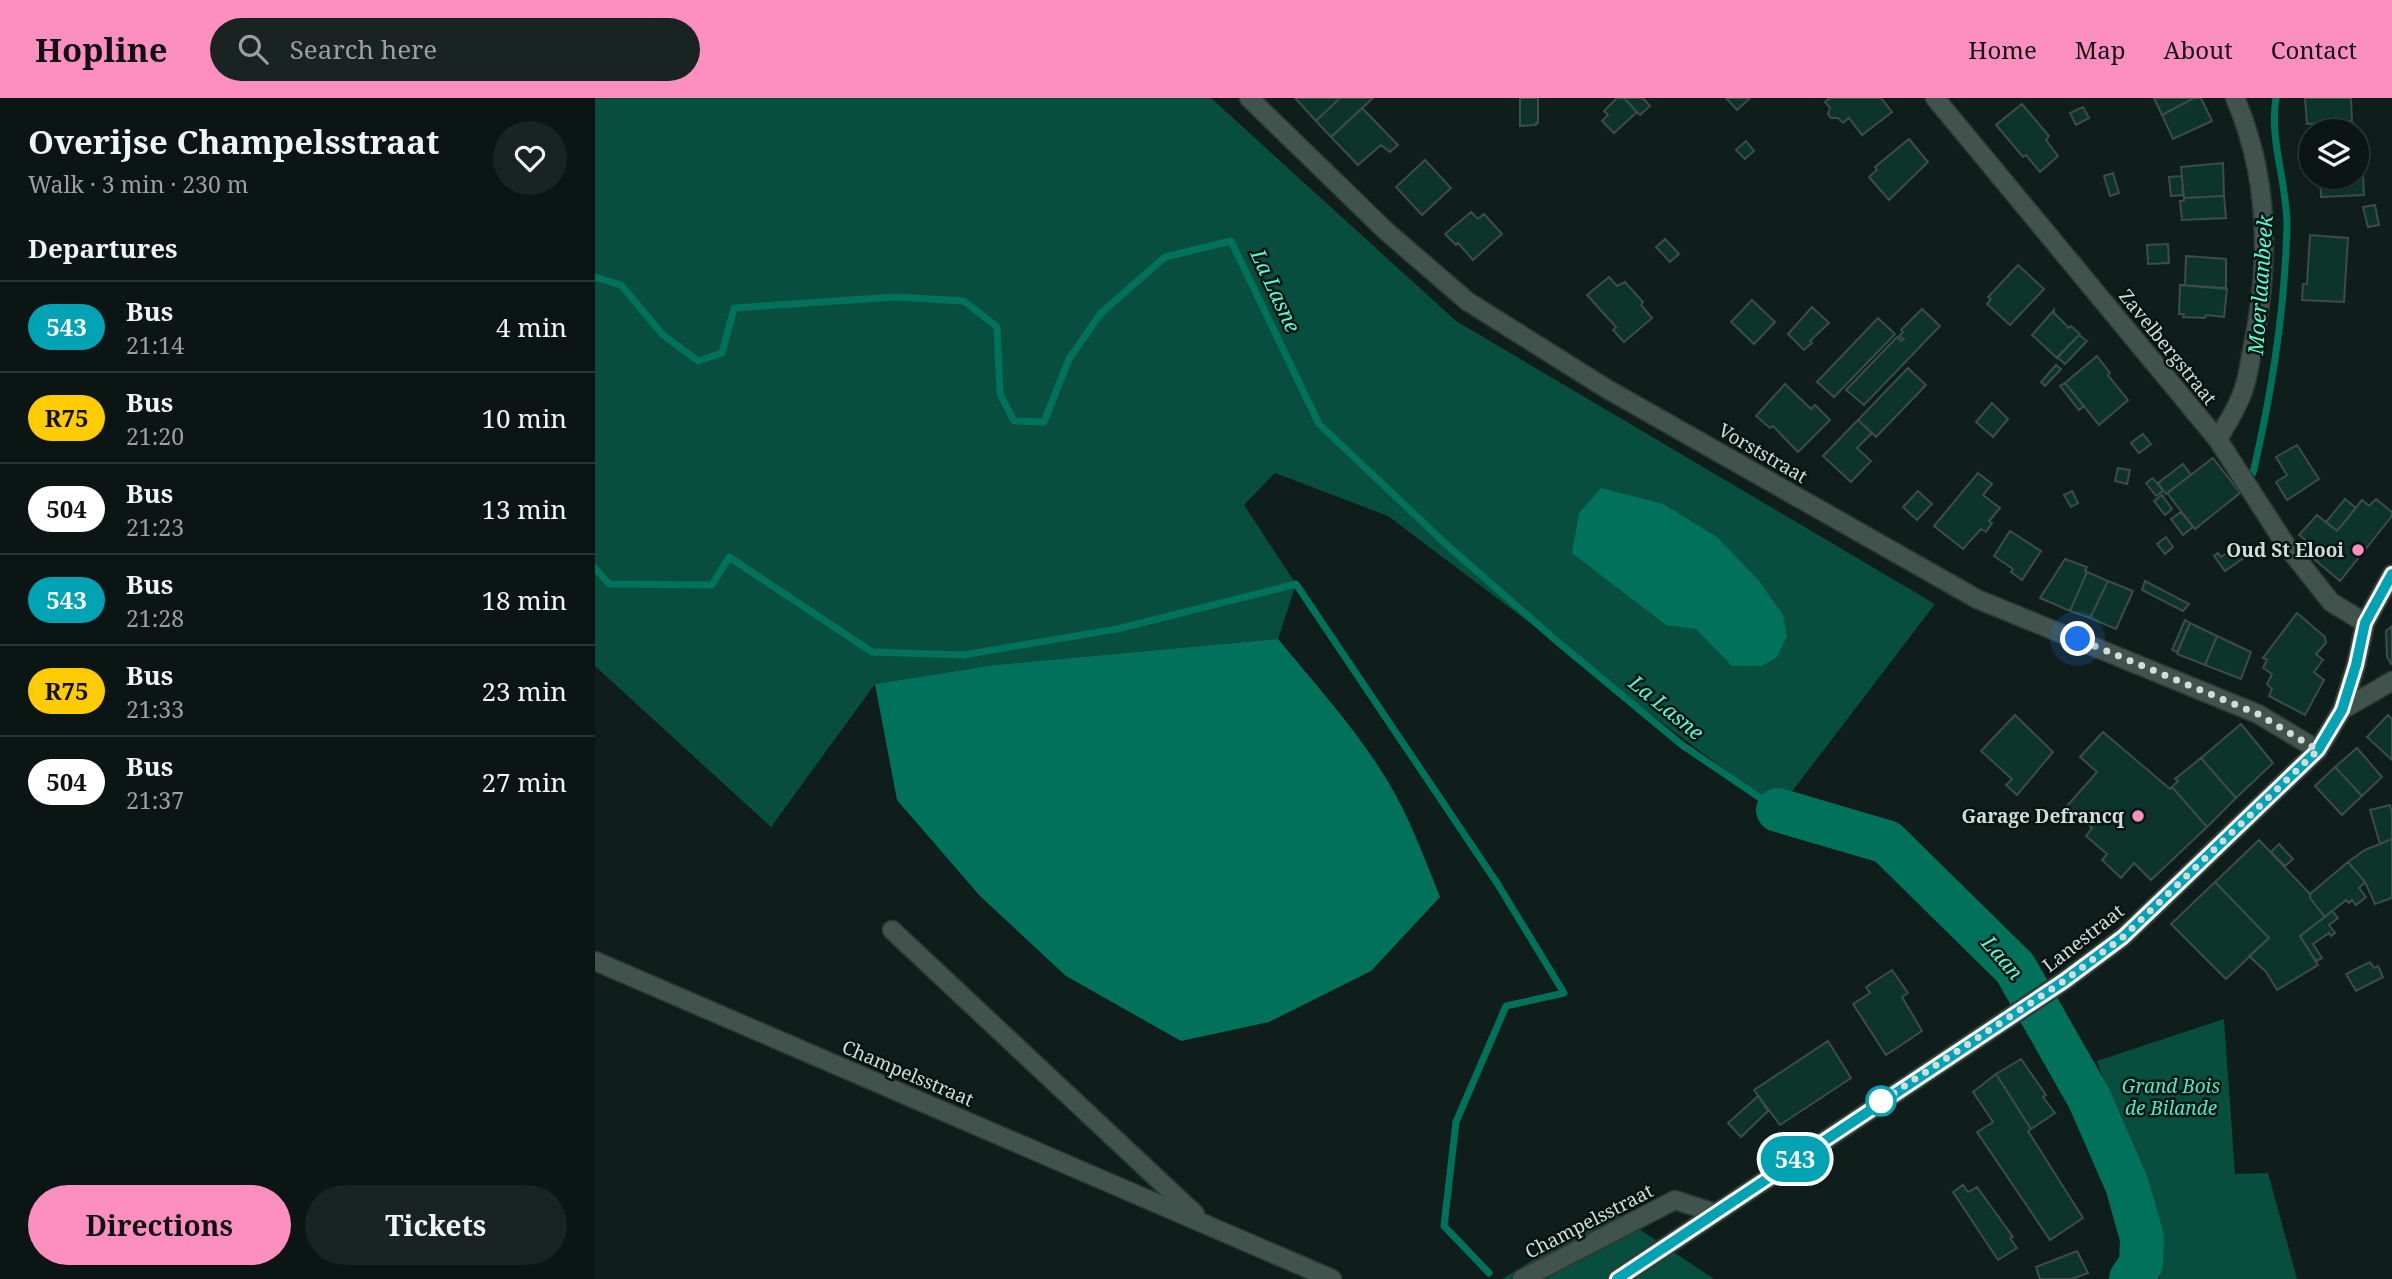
<!DOCTYPE html>
<meta charset="utf-8">
<style>
body{margin:0;font-family:"Noto Serif",serif;background:#192322;color:#f1f3f6;height:100vh;display:flex;flex-direction:column;font-size:26px;white-space:nowrap}
*{box-sizing:border-box;margin:0}
p{font-size:23px;color:#9a9fa0}
.icon{flex:none;width:38px;height:38px;fill:none;stroke:currentColor;stroke-width:2;stroke-linecap:round;stroke-linejoin:round}
.map{position:relative;flex:1;overflow:hidden}
.drawer{display:flex;flex-direction:column;background:#0b1614;width:595px}
.drawer>*{flex:none}
.badge{padding:0 14px;border-radius:23px;font-size:24px;line-height:46px}
.buttons{position:absolute;left:1704px;top:21px;display:grid;gap:14px}
.buttons a{display:grid;place-items:center;width:70px;height:70px;border-radius:50%;background:#0b1614;box-shadow:0 2px 5px #0004,0 0 0 2px #2b3534;font-size:35px}
.you{position:absolute;width:35px;height:35px;margin:-18px;border:5px solid #fff;border-radius:50%;background:#1a73e8;box-shadow:0 0 0 10px #1a73e833}
.map>.badge{position:absolute;translate:-50% -50%;box-shadow:0 0 0 4px #fff}
h2{padding:0 28px;font-size:26px;line-height:63px}
.round{display:grid;place-items:center;flex:none;width:74px;height:74px;border-radius:37px;background:#192322}
.head{display:flex;align-items:center;justify-content:space-between;height:119px;padding:0 28px}
h1{font-size:33px;font-weight:700;line-height:52px}
.action{display:flex;gap:14px;margin-top:auto;padding:14px 28px}
.action a{flex:1;height:80px;border-radius:42px;background:#fd8ec0;color:#111;font-size:28px;font-weight:700;line-height:80px;text-align:center}
.action a+a{background:#192322;color:#f1f3f6}
ul{padding:0;list-style:none}
li{display:flex;align-items:center;gap:21px;height:91px;padding:0 28px;border-top:2px solid #2b3534}
li div{flex:1}
li b{display:block;font-size:26px}
li em{font-style:normal}
li .badge{min-width:77px;font-weight:700;text-align:center}
header{display:flex;align-items:center;gap:42px;box-sizing:border-box;height:98px;padding:0 35px;background:#fd8ec0;color:#111}
header strong{font-size:33px}
nav{display:flex;gap:38px;margin-inline-start:auto;font-size:24px}
.search{width:490px;height:63px;background:#192322;display:flex;align-items:center;gap:18px;box-sizing:border-box;padding:0 24px;border-radius:38px;color:#9a9fa0;font-size:26px}
main{display:flex;flex:1;min-height:0}
.map>svg:first-child{display:block}
.green{fill:#084e3f}
.water{fill:#00725c}
.lines{fill:none;stroke-linecap:round;stroke-linejoin:round}
.stream{stroke:#00725c;stroke-width:7}
.river{stroke:#00725c;stroke-width:44}
.building{fill:#0d342a;stroke:#3c4d47;stroke-width:2}
.street-casing{stroke:#2e3733;stroke-width:21}
.secondary-casing{stroke:#2e3733;stroke-width:21}
.street{stroke:#41534d;stroke-width:18}
.secondary{stroke:#41534d;stroke-width:18}
.line-casing{stroke:#fff;stroke-width:16}
.line{stroke:#00a3b4;stroke-width:10}
.walk{stroke:#d2dcd8;stroke-width:7;stroke-dasharray:0 12.6}
.poi-dot{fill:#fd8ec0;stroke:#061511;stroke-width:2.5}
.stop-dot{fill:#fff;stroke:#00a3b4;stroke-width:3.5}
.labels{text-anchor:middle;stroke-width:5;stroke-linejoin:round;paint-order:stroke}
.street-label{font-size:19px;fill:#d2dcd8;stroke:#061511}
.poi-label{font-size:19px;font-weight:bold;fill:#d2dcd8;stroke:#061511;text-anchor:end}
.park-label{font-size:19px;font-style:italic;fill:#43eec5;stroke:#061511}
.water-label{font-size:21px;font-style:italic;fill:#56fcd2;stroke:#061511}
</style>
<header>
<strong>Hopline</strong>
<div class="search"><svg class="icon" aria-label="search" viewBox="0 0 24 24"><circle cx="10" cy="10" r="6"/><path d="M15 15l6 6"/></svg>Search here</div>
<nav><a>Home</a><a>Map</a><a>About</a><a>Contact</a></nav>
</header>
<main>
<section class="drawer">
<div class="head"><div><h1>Overijse Champelsstraat</h1><p>Walk · 3 min · 230 m</p></div><a class="round"><svg class="icon" aria-label="heart" viewBox="0 0 24 24"><path d="M12 20l-8-8c-3-5 5-10 8-4 3-6 11-1 8 4z"/></svg></a></div>
<h2>Departures</h2>
<ul>
<li><span class="badge" style="background:#00a3b4;color:#fff">543</span><div><b>Bus</b><p>21:14</p></div><em>4 min</em></li>
<li><span class="badge" style="background:#fc0;color:#111">R75</span><div><b>Bus</b><p>21:20</p></div><em>10 min</em></li>
<li><span class="badge" style="background:#fff;color:#111">504</span><div><b>Bus</b><p>21:23</p></div><em>13 min</em></li>
<li><span class="badge" style="background:#00a3b4;color:#fff">543</span><div><b>Bus</b><p>21:28</p></div><em>18 min</em></li>
<li><span class="badge" style="background:#fc0;color:#111">R75</span><div><b>Bus</b><p>21:33</p></div><em>23 min</em></li>
<li><span class="badge" style="background:#fff;color:#111">504</span><div><b>Bus</b><p>21:37</p></div><em>27 min</em></li>
</ul>
<div class="action"><a>Directions</a><a>Tickets</a></div>
</section>
<div class="map">
<svg width="1797" height="1181" viewBox="0 0 1797 1181">
<rect width="100%" height="100%" fill="#0f1e1a"/>
<!-- green -->
<path class="green" d="M0,0h616l245,223 479,283 -157,206 -390,-294 -113,-43 -31,32 52,79 -18,55 -284,26 -119,19 -104,143 -176,-161z
M1629,921l11,155 33,-1 29,106h-137l-1,-45 -62,-173z
M1017,1113l102,68h-212z"/>
<!-- water -->
<path class="water" d="M1006,390l62,16 54,33 42,44 24,34 4,21 -10,21 -15,9h-30l-36,-37 -30,-4 -94,-72 7,-40z
M683,541c37,45 78,90 109,141 22,36 37,77 53,117l-69,74 -102,51 -88,19 -115,-65 -86,-80 -83,-96 -22,-116 119,-19z"/>
<g class="lines">
<!-- stream -->
<path class="stream" d="M0,179l26,8 41,49 36,27 24,-8 12,-45 162,-11 68,4 33,26 3,67 14,27 30,1 25,-63 32,-46 64,-56 66,-16 88,183 130,123 110,96 123,102 96,65
M1658,375c19,-81 32,-165 34,-248 0,-42 -18,-85 -11,-127
M0,470l14,16 103,1 17,-28 143,95 91,3 154,-26 179,-45 201,299 67,110 -58,13 -50,116 -12,104 45,47"/>
<!-- river -->
<path class="river" d="M1183,712l109,32 128,126 74,130 38,87 15,53 -1,26 -10,15"/>
</g>
<!-- building -->
<path class="building" d="M700,0h45l-24,23z
M745,0h33l-42,39 -15,-16z
M925,0h18v25h-2v2l-16,1z
M1022,0h7l13,14 -23,21 -12,-12 6,-6 -4,-4z
M1029,0h19l7,8 -10,9z
M1131,0h24l-13,12z
M1235,0h51l11,14 -30,23 -13,-17 -6,5 -5,-5h-7l-3,-4 2,-6 -5,-6z
M1559,0h40l-32,17z
M1599,0h7l11,23 -39,18 -11,-24z
M1710,0h46l1,23 -45,3z
M1427,6l27,32 -3,4 12,16 -18,16 -14,-17 -3,2 -27,-32z
M1488,9l6,11 -13,7 -6,-12z
M767,10l36,37 -8,7 -9,-7 -23,20 -27,-28z
M1314,41l19,23 -39,38 -20,-23 8,-7 -2,-3z
M1151,43l8,10 -9,8 -9,-9z
M1762,51h5l2,46 -43,2 -1,-20h37z
M830,62l26,28 -29,27 -26,-28z
M1628,65l1,33 -40,2 -3,-31z
M1518,75l6,20 -9,3 -6,-20z
M1587,78l1,19 -12,1 -2,-19z
M1629,98l2,22 -44,2 -2,-19h4v-3z
M1780,107l4,20 -11,2 -5,-20z
M876,114l7,7 6,-5 18,20 -29,26 -15,-17 -2,2 -11,-11z
M1715,137l38,3 -4,64 -42,-2 1,-16h4z
M1070,141l14,15 -9,8 -14,-15z
M1573,146l1,19 -21,1 -1,-19z
M1591,158l40,3v29l-46,-3h5z
M1423,167l26,24 -34,36 -23,-21 4,-5 -3,-2z
M1014,179l8,9 8,-4 18,20 -2,3 11,13 -28,24 -11,-12 3,-3 -29,-32z
M1585,187l47,4 -3,28 -18,-2 -1,3 -22,-1 1,-3h-5z
M1157,202l23,22 -21,22 -23,-22z
M1217,209l17,16 -19,18 2,2 -8,7 -16,-16z
M1327,211l18,17 -76,79 -18,-15 51,-53 4,4 3,-2 -5,-3 4,-4 -2,-2z
M1459,212v3l15,15 2,-2 9,8 -23,24 -25,-23z
M1283,220l17,16 -61,63 -17,-15z
M1484,237l8,6 -22,23 -8,-7z
M1502,258l13,17 -2,2 20,25 -29,25 -34,-42z
M1461,267l5,4 -16,17 -4,-4z
M1313,270l18,17 -50,52 -18,-17z
M1470,285l19,23 -5,4 -19,-24z
M1190,286l26,25 4,-4 15,15 -32,32 -25,-26 -3,2 -14,-12z
M1397,305l16,16 -15,18 -17,-15z
M1263,322l14,13 -15,15 14,13 -20,21 -28,-26z
M1548,336l8,10 -12,9 -8,-10z
M1702,347l22,34 -32,21 -11,-18 11,-7 -11,-18z
M1618,360l27,35 -45,36 -28,-36z
M1588,366l8,11 -25,19 -8,-11z
M1523,370l12,2 -3,14 -12,-3z
M1383,375l14,11 -9,11 17,13 -11,13 3,2 -6,9 -5,-3 -18,20 -29,-23z
M1558,380l10,13 -7,5 -10,-13z
M1323,393l14,13 -15,16 -14,-13z
M1477,393l6,12 -7,4 -7,-12z
M1567,397l10,14 -7,6 -11,-14z
M1750,401l11,9 -19,23 -11,-9z
M1781,401l16,13v4l-52,65 -26,-22 5,-8 -20,-16 18,-20 20,16 25,-31 7,6z
M1586,414l12,15 -10,8 -12,-16z
M1415,433l31,20 -19,29 -11,-8 2,-3 -19,-13z
M1571,439l7,10 -8,7 -8,-10z
M1641,448l9,11 -20,14 -11,-15 4,-3 3,4z
M1470,461l22,8 -2,4 2,1 -17,39 -30,-13z
M1492,474l21,9 -18,37 -20,-7z
M1513,483l25,10 -17,38 -26,-11z
M1550,483l44,23 -6,7 -41,-21z
M1702,515l28,24 1,6 -10,11 7,6 -9,12 10,8 -19,35 -36,-19 3,-7 -5,-5 5,-10 -9,-6 4,-8 -4,-2z
M1590,522l5,3 -13,29 -5,-2z
M1595,525l27,13 -12,29 -28,-11z
M1797,528v38h-1l-4,-7 -1,-26z
M1622,538l34,16 -10,27 -36,-14z
M1420,617l38,37 -36,43 -11,-10 6,-6 -31,-28z
M1793,617l4,4v41l-25,-23z
M1646,626l32,39 -37,35 -35,-40z
M1508,634l67,57 2,-2 35,40 -56,53 -17,-17 -13,15 -19,-18 5,-6 -21,-18 6,-8 -25,-22 30,-34 -17,-15z
M1762,650l25,29 -20,19 -27,-29z
M1606,660l35,40 -29,29 -35,-40 6,-6 -3,-2z
M1740,669l27,29 -20,19 -27,-29z
M1795,707l2,9v25l-12,5 -10,-34z
M1797,741v59l-17,6 -10,-22 -17,-20 17,-12z
M1664,742l51,54v4l15,19 -25,19 18,29 -41,25 -11,-18 -17,-16 20,-18 -54,-56z
M1684,746l14,15 -8,7 -14,-14z
M1753,764l17,20 -6,6 7,9 -10,8 -4,-5 -3,3 -3,-3 -21,17 -15,-19v-4z
M1620,784l54,56 -43,41 -55,-55z
M1737,813l6,7 -9,7 6,8 -4,3 -2,-3 -16,11 9,14 -6,3 -16,-25z
M1775,864l4,6 4,-2 5,11 -27,14 -10,-17z
M1297,872l16,23 -6,4 20,34 -36,24 -33,-51 17,-11 -4,-6z
M1233,943l23,37 -71,47 -26,-35z
M1426,961l25,36 -3,2 12,16 -24,16 -35,-55z
M1401,976l35,55 -3,2 55,87 -33,22 -73,-108 16,-10 -20,-30z
M1163,998l10,15 -27,26 -13,-14z
M1368,1087l5,7 9,-5 36,50 -3,1 7,10 -19,12 -45,-68z
M1482,1153l11,22 -16,6h-32l-4,-12z"/>
<g class="lines">
<!-- street casing -->
<g class="street-casing">
<path id="street" d="M654,0l137,133 81,70 140,88 370,210 281,115 60,36
M1340,0l283,342 68,105 45,57 34,21
M1623,342c8,-16 21,-34 26,-52 5,-14 6,-29 9,-42 17,-83 16,-170 -18,-248
M1747,612l50,-29
M297,832l303,284
M0,863l737,318
M927,1181l153,-79 40,13"/>
</g>
<!-- secondary casing -->
<g class="secondary-casing">
<path id="secondary" d="M1022,1181l447,-298 59,-44 195,-187 24,-40 14,-45 9,-42 27,-49"/>
</g>
<!-- street -->
<use href="#street" class="street"/>
<!-- secondary -->
<use href="#secondary" class="secondary"/>
</g>
<g class="lines">
<!-- line casing -->
<g class="line-casing">
<path id="line" d="M1022,1181l447,-298 59,-44 195,-187 24,-40 14,-45 9,-42 27,-49"/>
</g>
<!-- line -->
<use href="#line" class="line"/>
<!-- walk -->
<path class="walk" d="M1286,1003l-4,3 187,-123 59,-44 195,-187 -60,-36 -180,-75"/>
</g>
<!-- markers -->
<g class="poi-dot">
<circle cx="1763" cy="452" r="7"/>
<circle cx="1543" cy="718" r="7"/>
</g>
<circle class="stop-dot" cx="1286" cy="1003" r="14"/>
<g class="labels">
<!-- street labels -->
<g class="street-label">
<text transform="translate(1573 249) rotate(51)" y="7">Zavelbergstraat</text>
<text transform="translate(1168 355) rotate(30)" y="7">Vorststraat</text>
<text transform="translate(1488 840) rotate(-38)" y="7">Lanestraat</text>
<text transform="translate(313 975) rotate(23)" y="7">Champelsstraat</text>
<text transform="translate(994 1123) rotate(-27)" y="7">Champelsstraat</text>
</g>
<!-- poi labels -->
<g class="poi-label">
<text x="1749" y="459">Oud St Elooi</text>
<text x="1529" y="725">Garage Defrancq</text>
</g>
<!-- park labels -->
<g class="park-label">
<text x="1576" y="995">Grand Bois<tspan x="1576" dy="22">de Bilande</tspan></text>
</g>
<!-- water labels -->
<g class="water-label">
<text transform="translate(1666 187) rotate(-86)" y="7">Moerlaanbeek</text>
<text transform="translate(680 193) rotate(65)" y="7">La Lasne</text>
<text transform="translate(1071 610) rotate(39)" y="7">La Lasne</text>
<text transform="translate(1407 860) rotate(49)" y="7">Laan</text>
</g>
</g>
</svg>
<div class="buttons">
<a><svg class="icon" aria-label="layers" viewBox="0 0 24 24"><path d="M12 4l9 5-9 5-9-5zM3 14l9 5 9-5"/></svg></a>
</div>
<div class="you" style="left:1483px;top:541px"></div>
<b class="badge" style="left:1200px;top:1061px;background:#00a3b4;color:#fff">543</b>
</div>
</main>
